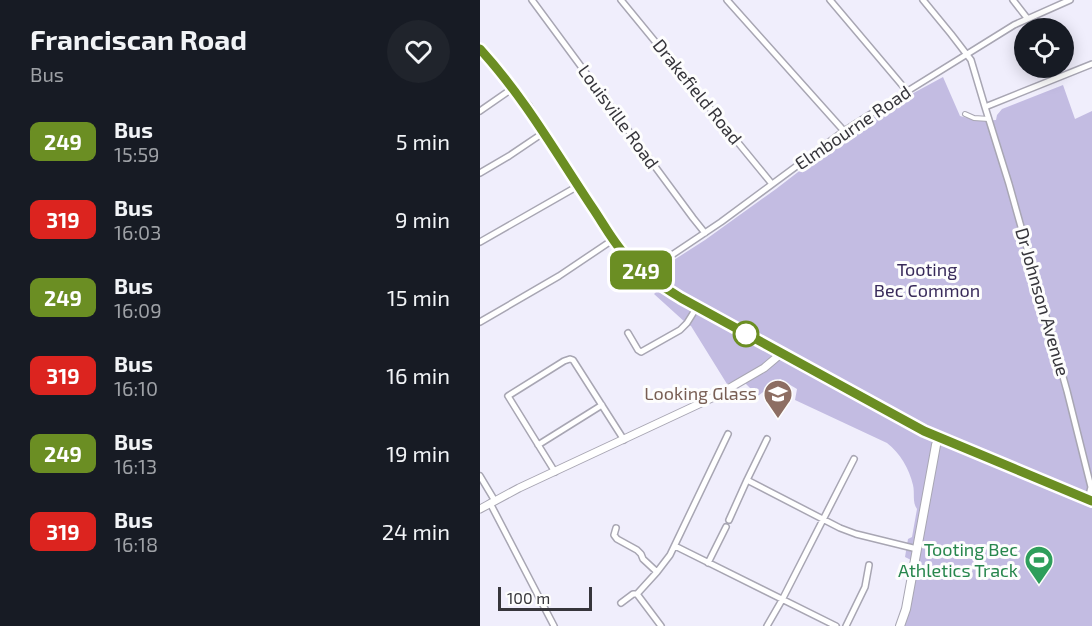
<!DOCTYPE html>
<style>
body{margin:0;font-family:"Exo 2",sans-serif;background:#20242c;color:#f1f3f6;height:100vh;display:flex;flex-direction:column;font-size:22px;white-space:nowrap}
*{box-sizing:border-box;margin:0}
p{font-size:20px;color:#9ea1a6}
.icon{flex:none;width:33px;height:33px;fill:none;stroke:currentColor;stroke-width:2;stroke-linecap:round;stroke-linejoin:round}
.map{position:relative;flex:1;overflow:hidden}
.drawer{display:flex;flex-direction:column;background:#171b24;width:480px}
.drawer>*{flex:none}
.badge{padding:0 12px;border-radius:9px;font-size:21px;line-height:39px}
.controls{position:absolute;left:534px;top:18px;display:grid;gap:12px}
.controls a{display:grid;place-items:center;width:60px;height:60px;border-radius:50%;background:#171b24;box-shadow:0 3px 15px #0003;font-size:30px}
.scale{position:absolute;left:18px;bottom:15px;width:94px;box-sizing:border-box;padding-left:6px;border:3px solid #36353b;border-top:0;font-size:16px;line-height:21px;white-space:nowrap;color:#36353b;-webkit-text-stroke:4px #fdfdfd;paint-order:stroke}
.map>.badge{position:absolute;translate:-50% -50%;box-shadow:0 0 0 3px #fff}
.round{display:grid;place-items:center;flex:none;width:63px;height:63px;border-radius:32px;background:#20242c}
.summary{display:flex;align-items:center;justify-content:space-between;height:102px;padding:0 30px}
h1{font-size:28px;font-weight:700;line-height:45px}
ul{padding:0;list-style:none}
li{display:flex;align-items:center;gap:18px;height:78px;padding:0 30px}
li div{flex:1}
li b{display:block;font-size:22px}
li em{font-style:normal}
li .badge{min-width:66px;font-weight:700;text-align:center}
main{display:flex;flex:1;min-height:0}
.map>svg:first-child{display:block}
.green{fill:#c3bce2}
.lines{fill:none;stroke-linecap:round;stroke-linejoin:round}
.pedestrian-casing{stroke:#a8a6b3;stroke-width:6}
.minor-casing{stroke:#a8a6b3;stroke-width:8}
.tertiary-casing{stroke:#a8a6b3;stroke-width:9}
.secondary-casing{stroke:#a8a6b3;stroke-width:10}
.trunk-casing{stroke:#a8a6b3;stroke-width:11}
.pedestrian{stroke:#fff;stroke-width:4}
.minor{stroke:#fff;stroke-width:5}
.tertiary{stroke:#fff;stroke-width:7}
.secondary{stroke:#fff;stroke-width:8}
.trunk{stroke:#fff;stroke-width:9}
.line-casing{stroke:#fff;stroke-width:14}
.line{stroke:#6b8e23;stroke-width:9}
.stop-dot{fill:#fff;stroke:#6b8e23;stroke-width:3}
.labels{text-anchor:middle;stroke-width:6;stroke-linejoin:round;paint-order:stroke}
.street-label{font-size:18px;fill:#36353b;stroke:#fdfdfd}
.park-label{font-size:18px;fill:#382a5a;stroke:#fdfdfd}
.education-label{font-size:18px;fill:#785e54;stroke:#fdfdfd;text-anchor:end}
.leisure-label{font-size:18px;fill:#27864d;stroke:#fdfdfd;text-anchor:end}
</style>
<main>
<section class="drawer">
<div class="summary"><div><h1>Franciscan Road</h1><p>Bus</p></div><a class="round"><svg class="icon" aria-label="heart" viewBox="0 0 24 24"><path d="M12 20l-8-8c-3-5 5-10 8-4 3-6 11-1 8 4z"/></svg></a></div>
<ul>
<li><span class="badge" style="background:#6b8e23;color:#fff">249</span><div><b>Bus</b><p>15:59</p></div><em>5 min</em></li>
<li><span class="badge" style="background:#dc241f;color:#fff">319</span><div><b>Bus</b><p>16:03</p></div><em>9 min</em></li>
<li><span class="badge" style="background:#6b8e23;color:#fff">249</span><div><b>Bus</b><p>16:09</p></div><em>15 min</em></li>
<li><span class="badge" style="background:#dc241f;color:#fff">319</span><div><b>Bus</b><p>16:10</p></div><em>16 min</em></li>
<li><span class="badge" style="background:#6b8e23;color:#fff">249</span><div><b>Bus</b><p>16:13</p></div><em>19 min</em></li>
<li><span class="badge" style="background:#dc241f;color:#fff">319</span><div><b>Bus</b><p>16:18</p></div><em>24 min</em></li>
</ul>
</section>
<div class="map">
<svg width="612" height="626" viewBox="0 0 612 626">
<rect width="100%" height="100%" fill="#f0eefc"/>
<!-- green -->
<path class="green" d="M463,77l17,39 19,5 17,-1 1,-5 5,-6 61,-24 12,34 17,-8v515h-188l13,-63 -12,-6 3,-18 4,-2 5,-28c-5,-7 -2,-16 -4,-24 -4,-17 -13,-32 -26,-42l-92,-43 2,-11 -17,-10 -22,17 -18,-18 -13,6 -36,-58 -5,-3 -32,-29 12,-12 -14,-8 53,-34 71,-51 70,-54 62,-39z"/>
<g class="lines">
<!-- pedestrian casing -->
<g class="pedestrian-casing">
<path id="pedestrian" d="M485,114l9,4 15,1"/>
</g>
<!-- minor casing -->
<g class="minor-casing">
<path id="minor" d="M52,0l161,218 12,15
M141,0l151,184
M247,0l117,131
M350,0l77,91
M443,0l28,34 20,26 14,47 107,-43
M533,0l14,18
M505,107l24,77 58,207 24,96 -3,12
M0,111l33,-23
M0,173l29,-17 34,-23
M0,242l98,-56
M166,274l5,-5 70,-47 123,-91 25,-16 145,-90 56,-25
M0,322l79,-46 55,-37
M148,333l10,17 3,2 39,-22 7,-7 10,-16
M58,445l64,-40
M75,472l-47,-76 56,-35 6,-2 3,1 51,80
M0,476l15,25
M267,480l20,-41
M10,503l64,123
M249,520l18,-40 93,48 16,6 61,15
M136,528l-2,7 3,4 20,11 4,4 2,5 14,13
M195,546l161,80
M228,563l18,-36
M157,594l24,32
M141,603l12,-9h4l20,-22 13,-17 58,-121
M287,626l15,-26 72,-141
M366,626l19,-39 4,-22"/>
</g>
<!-- tertiary casing -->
<g class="tertiary-casing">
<path id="tertiary" d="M0,509l39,-21 195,-91 50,-29 13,-11 3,-4"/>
</g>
<!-- secondary casing -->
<g class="secondary-casing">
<path id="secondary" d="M420,626l6,-17 30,-164 3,-8"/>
</g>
<!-- trunk casing -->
<g class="trunk-casing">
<path id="trunk" d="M0,49l15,17 33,41 15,26 81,121 26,24 31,20 243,133 168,70"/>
</g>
<!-- pedestrian -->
<use href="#pedestrian" class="pedestrian"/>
<!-- minor -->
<use href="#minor" class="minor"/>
<!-- tertiary -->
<use href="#tertiary" class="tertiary"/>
<!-- secondary -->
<use href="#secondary" class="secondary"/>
<!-- trunk -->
<use href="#trunk" class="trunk"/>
</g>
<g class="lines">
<!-- line casing -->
<g class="line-casing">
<path id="line" d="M0,49c44,48 76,104 112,158 11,16 21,35 34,49 16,17 35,30 55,42l243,133 168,70"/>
</g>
<!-- line -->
<use href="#line" class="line"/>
</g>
<!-- icons -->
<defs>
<g id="school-pin" transform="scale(1.5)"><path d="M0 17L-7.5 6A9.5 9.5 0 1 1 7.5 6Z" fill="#8d6e63" stroke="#fdfdfd"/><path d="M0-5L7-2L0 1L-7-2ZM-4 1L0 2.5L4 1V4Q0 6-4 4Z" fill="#fff"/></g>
<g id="stadium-pin" transform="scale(1.5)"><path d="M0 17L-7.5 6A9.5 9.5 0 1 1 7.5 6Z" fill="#2e9e5b" stroke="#fdfdfd"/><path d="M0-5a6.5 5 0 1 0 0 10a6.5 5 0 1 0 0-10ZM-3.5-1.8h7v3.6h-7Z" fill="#fff"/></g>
</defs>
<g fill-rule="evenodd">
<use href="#school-pin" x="298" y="394"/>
<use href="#stadium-pin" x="559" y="560"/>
</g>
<!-- markers -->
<circle class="stop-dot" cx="266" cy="334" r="12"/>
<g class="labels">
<!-- street labels -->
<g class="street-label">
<text transform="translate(217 92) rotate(51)" y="6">Drakefield Road</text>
<text transform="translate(138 117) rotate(54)" y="6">Louisville Road</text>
<text transform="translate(373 128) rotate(-34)" y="6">Elmbourne Road</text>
<text transform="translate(562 302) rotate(74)" y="6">Dr Johnson Avenue</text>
</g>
<!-- park labels -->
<g class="park-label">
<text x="447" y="276">Tooting<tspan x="447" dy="21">Bec Common</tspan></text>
</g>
<!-- education labels -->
<g class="education-label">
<text x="277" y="400">Looking Glass</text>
</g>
<!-- leisure labels -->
<g class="leisure-label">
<text x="538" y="556">Tooting Bec<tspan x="538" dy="21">Athletics Track</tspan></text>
</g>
</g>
</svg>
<div class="controls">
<a><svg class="icon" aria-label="locate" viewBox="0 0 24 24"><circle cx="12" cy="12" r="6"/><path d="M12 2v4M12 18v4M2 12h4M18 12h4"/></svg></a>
</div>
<div class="scale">100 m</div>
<b class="badge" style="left:161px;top:270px;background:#6b8e23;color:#fff">249</b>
</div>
</main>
